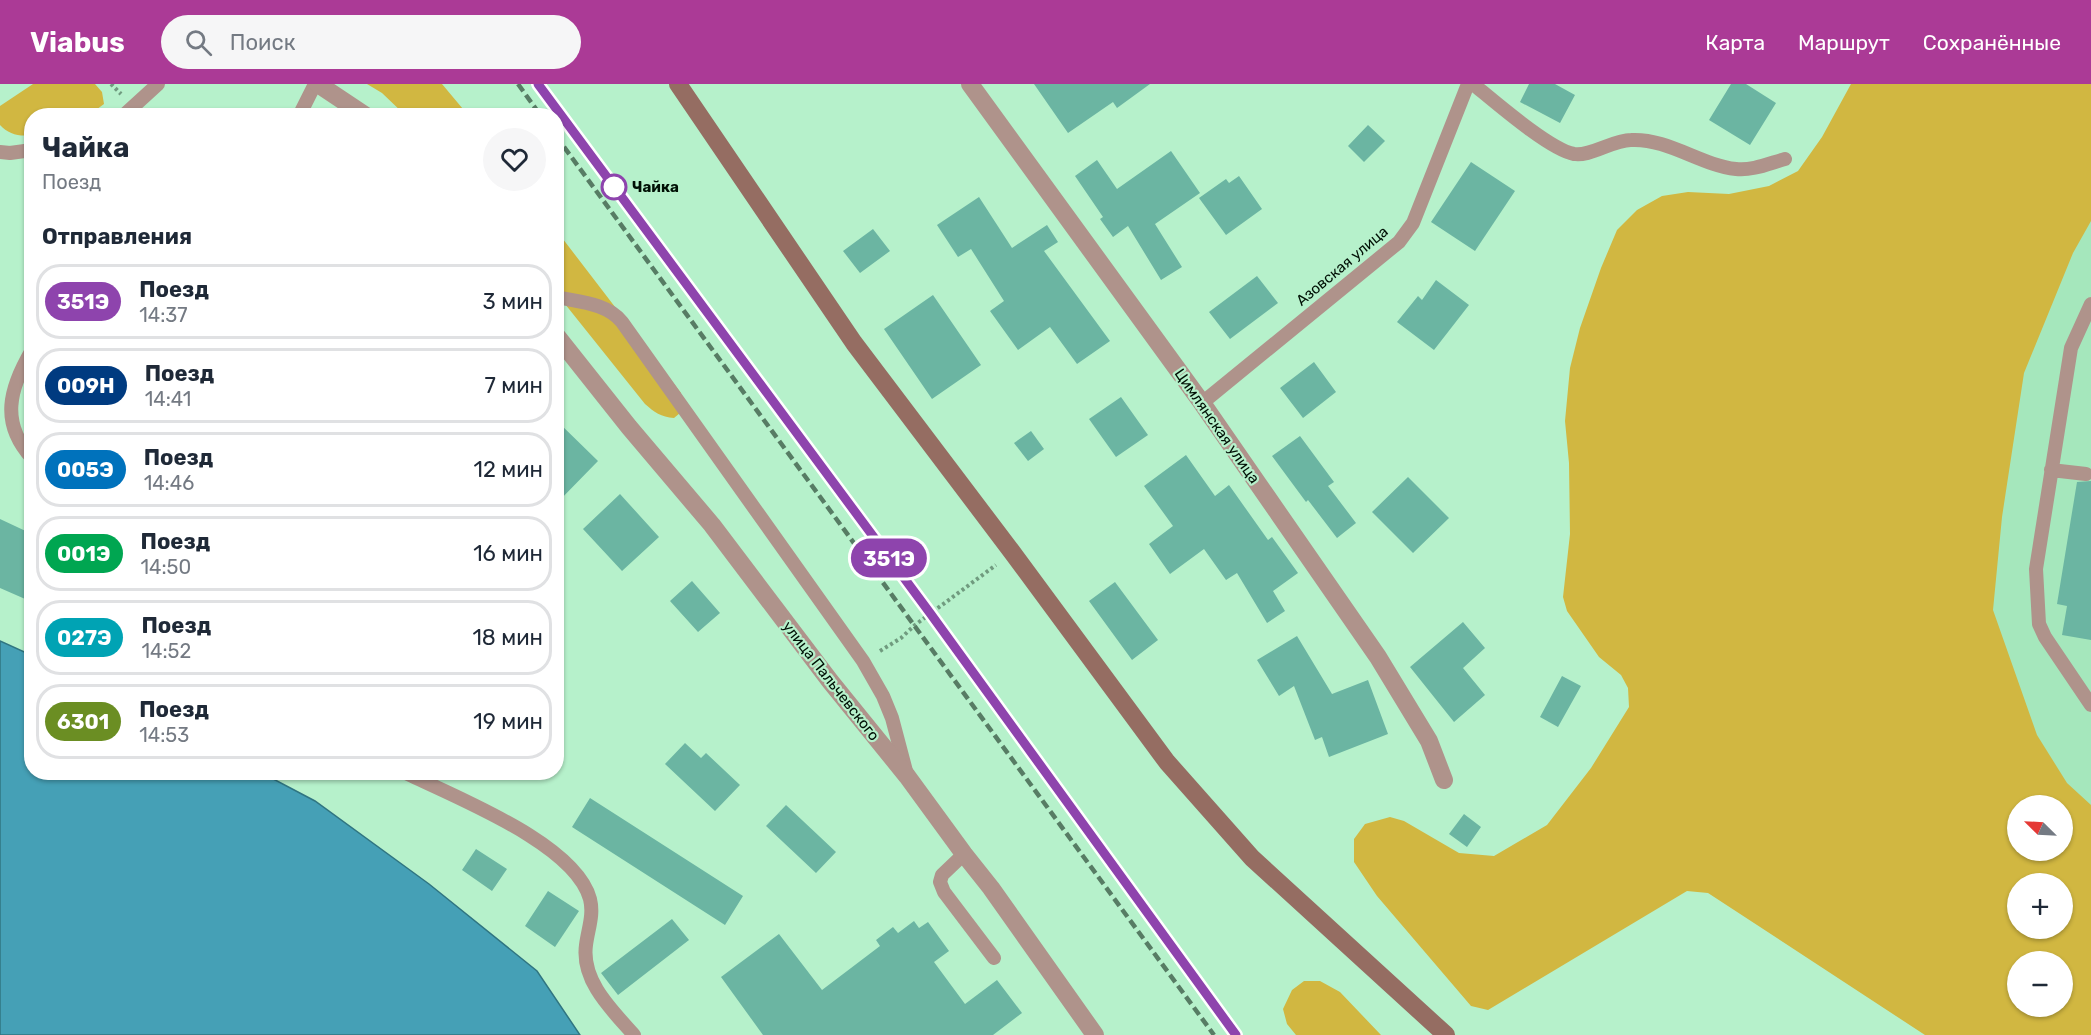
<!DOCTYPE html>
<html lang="ru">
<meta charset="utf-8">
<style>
body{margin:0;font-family:Rubik,sans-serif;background:#f6f6f7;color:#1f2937;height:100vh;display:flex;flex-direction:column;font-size:22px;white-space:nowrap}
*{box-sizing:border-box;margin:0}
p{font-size:20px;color:#747a83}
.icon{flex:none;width:33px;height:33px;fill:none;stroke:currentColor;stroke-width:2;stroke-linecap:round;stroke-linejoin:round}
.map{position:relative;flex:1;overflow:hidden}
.panel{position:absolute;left:24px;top:24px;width:540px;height:672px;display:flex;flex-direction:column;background:#fff;border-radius:24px;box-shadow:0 2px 4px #0004}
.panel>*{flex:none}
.badge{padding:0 12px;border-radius:20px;font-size:21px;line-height:39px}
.needle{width:39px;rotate:294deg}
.buttons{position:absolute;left:2007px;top:711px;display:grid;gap:12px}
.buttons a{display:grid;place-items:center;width:66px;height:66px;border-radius:50%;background:#fff;box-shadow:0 2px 4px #0004;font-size:30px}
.map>.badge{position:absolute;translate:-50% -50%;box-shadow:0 0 0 3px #fff}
h2{padding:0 18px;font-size:22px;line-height:54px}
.round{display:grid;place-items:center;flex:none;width:63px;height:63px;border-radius:32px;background:#f6f6f7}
.head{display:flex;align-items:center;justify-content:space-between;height:102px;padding:0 18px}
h1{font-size:28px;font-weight:700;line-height:45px}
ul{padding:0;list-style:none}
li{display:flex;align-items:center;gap:18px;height:75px;margin:0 12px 9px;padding:0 6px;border:3px solid #e0e1e3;border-radius:24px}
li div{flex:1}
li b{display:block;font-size:22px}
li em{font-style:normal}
li .badge{min-width:66px;font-weight:700;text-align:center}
header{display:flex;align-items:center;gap:36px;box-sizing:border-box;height:84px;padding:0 30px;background:#ab3a96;color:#fff}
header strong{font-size:28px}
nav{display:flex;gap:33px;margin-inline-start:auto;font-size:21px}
.search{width:420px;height:54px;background:#f6f6f7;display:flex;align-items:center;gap:15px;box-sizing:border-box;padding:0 21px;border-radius:33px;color:#747a83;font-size:22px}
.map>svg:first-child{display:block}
.built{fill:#a5e7bc;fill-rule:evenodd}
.green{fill:#d1b741;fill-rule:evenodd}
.water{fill:#45a0b6;stroke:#307581;stroke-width:1.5}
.building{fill:#6bb5a2}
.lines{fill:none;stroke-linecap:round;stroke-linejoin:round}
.path{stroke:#709b7f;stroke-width:4;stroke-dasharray:3 3;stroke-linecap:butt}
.lane{stroke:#af938b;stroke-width:14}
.street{stroke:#af938b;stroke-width:18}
.secondary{stroke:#956d62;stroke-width:18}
.rail{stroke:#577c64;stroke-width:4.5;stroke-dasharray:9 4.5;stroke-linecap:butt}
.line-casing{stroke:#fff;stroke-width:14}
.line{stroke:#8e44ad;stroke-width:9}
.stop-dot{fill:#fff;stroke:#8e44ad;stroke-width:3}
.labels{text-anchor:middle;stroke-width:4.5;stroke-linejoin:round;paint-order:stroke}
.stop-label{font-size:15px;font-weight:bold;fill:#001005;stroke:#b6f1cb;text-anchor:start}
.street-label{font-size:15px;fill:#001005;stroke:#b6f1cb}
</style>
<header>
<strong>Viabus</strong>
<div class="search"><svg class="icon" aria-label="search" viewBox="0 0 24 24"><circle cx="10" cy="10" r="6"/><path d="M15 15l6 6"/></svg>Поиск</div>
<nav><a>Карта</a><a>Маршрут</a><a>Сохранённые</a></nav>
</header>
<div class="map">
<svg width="2091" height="951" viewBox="0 0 2091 951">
<rect width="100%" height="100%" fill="#b6f1cb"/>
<!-- built -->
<path class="built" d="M2091,0v951h-73l-108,-307zM2018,722h44v44h-44zM2018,800h44v44h-44zM2018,878h44v44h-44z"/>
<!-- green -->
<path class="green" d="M33,0h62l7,8 2,12 -15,11 -57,1 -1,19c-11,2 -23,-1 -31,-10v-19z
M367,0h75l26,31h-63l-23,-22z
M1851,0h240v137l-18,32 -49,120 -22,144 -9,93 44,125 30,48 24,22v230h-166l-217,-142 -21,-2 -199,119 -17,-4 -94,-110 -23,-34v-23l11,-15 25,-7 14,4 55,32 35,3 53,-31 44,-57 38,-61 -1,-19 -7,-13 -22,-18 -32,-46 -4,-14 7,-63 -1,-71 -4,-42 5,-53 10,-40 21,-60 16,-38 20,-20 25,-14 26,-4 41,2 40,-8 29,-15 24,-34zM2018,722h44v44h-44zM2018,800h44v44h-44zM2018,878h44v44h-44z
M556,146l125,163 -1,20 -6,5c-13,-1 -20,-6 -29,-14l-88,-110z
M1304,897h16l20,11 41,43h-85l-9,-11 -4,-15 9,-19z"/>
<!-- water -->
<path class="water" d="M0,557l31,14 1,117 230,1 53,28 114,83 108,87 43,64h-580z"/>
<!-- building -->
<path class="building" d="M1034,0h116l-33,24 -4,-6 -45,31z
M1529,0h26l20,11 -15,28 -40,-21z
M1731,0h15l30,19 -26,42 -41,-25z
M1368,41l17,16 -21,21 -16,-16z
M1171,67l29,42 -45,31 27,43 -21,13 -33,-54 -15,11 -13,-18 3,-2 -28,-41 22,-16 20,29z
M1471,78l44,29 -40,60 -44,-29z
M1239,92l23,33 -36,26 -27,-37 27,-19 3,4z
M979,113l33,51 35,-23 11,17 -14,9 66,90 -33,23 -27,-37 -32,23 -28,-39 14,-10 -33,-52 -13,8 -21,-32z
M873,145l17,22 -30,22 -17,-22z
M1257,192l21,27 -48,36 -21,-27z
M1436,196l33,25 -35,45 -37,-28 21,-26 4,4z
M933,211l48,70 -49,34 -48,-70z
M1314,278l22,30 -33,26 -23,-30z
M1121,313l27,38 -32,22 -27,-38z
M556,336l42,41 -42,43z
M1031,347l13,18 -16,12 -14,-18z
M1300,352l34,46 -6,4 28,37 -19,15 -29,-38 -2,2 -34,-46z
M1186,371l29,41 14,-11 39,55 4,-3 26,36 -25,18 12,20 -18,12 -30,-50 -11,7 -22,-31 -34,25 -21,-30 24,-18 -29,-40z
M1408,393l41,41 -36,35 -41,-41z
M2091,397v159l-29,-5 5,-29 -10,-2 20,-122z
M620,410l39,43 -37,34 -39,-42z
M0,435l32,15v68l-32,-14z
M692,497l28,32 -22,19 -28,-31z
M1115,498l43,58 -26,20 -43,-59z
M1463,538l22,26 -22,20 22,27 -31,27 -44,-55z
M1297,552l35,58 36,-14 20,54 -59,23 -7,-20 -7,3 -21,-54 -15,10 -22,-36z
M1562,592l19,10 -23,41 -18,-10z
M685,659l16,15 5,-5 34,32 -25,26 -50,-47z
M590,714l153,98 -18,29 -153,-98z
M786,721l50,47 -20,21 -50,-47z
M1464,730l17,13 -14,20 -18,-13z
M476,765l31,20 -15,22 -30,-21z
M548,807l31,20 -24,36 -30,-21z
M672,835l17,21 -71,55 -17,-22z
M914,837l5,7 9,-6 21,29 -15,11 31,42 32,-24 25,33 -29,22h-230l-42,-58 58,-43 43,56 58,-44 -4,-6 17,-13 5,6z"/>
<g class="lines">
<!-- path -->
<path class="path" d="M111,0l10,10
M880,567l21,-13 14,-13 81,-60"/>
<!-- lane -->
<path class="lane" d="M1473,0c21,17 77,66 101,70 15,3 39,-14 57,-14 37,-2 69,25 105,29 16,2 34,-6 49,-10
M123,32l35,-32
M299,32l16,-32
M0,68l10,1 22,-3
M556,213c23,5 51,6 66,25l241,339 20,35 9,22 14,53
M2091,220l-20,44 -35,221 3,55 6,13 46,68
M32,266c-23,39 -32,73 0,108
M1202,319l197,-161 14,-19 55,-139
M2051,386l35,4
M404,688c50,25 171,71 186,127 4,16 -2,30 -4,46 -5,36 26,65 48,90
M964,770l-22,21 -2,7 4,10 50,66"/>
<!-- street -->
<path class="street" d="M318,0l48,32
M970,0l232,319 176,254 51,84 15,39
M556,251l73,92 83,98 118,156 77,95 57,78 27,34 104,147"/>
<!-- secondary -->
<path class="secondary" d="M678,0l176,259 158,209 155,210 85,96 194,177"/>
<!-- rail -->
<path class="rail" d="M518,0l23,32
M538,0l392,529 306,422
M556,52l658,899"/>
</g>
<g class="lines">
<!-- line casing -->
<g class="line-casing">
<path id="line" d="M538,0l392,529 306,422"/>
</g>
<!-- line -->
<use href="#line" class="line"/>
</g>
<!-- markers -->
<circle class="stop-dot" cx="614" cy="103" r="12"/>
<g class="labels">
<!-- stop labels -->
<g class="stop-label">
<text x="632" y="108">Чайка</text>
</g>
<!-- street labels -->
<g class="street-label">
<text transform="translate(1342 182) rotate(-40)" y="5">Азовская улица</text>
<text transform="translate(1217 342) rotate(55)" y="5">Цимлянская улица</text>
<text transform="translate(831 597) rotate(52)" y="5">улица Пальчевского</text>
</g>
</g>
</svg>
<div class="buttons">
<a><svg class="needle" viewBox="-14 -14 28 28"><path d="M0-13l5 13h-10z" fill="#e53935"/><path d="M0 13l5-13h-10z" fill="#747a83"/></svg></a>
<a>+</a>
<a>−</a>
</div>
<b class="badge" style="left:889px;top:474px;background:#8e44ad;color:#fff">351Э</b>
<section class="panel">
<div class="head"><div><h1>Чайка</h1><p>Поезд</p></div><a class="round"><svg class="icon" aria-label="heart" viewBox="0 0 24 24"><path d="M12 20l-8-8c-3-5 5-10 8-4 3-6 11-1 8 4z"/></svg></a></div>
<h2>Отправления</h2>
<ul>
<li><span class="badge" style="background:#8e44ad;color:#fff">351Э</span><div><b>Поезд</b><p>14:37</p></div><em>3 мин</em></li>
<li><span class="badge" style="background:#003b80;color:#fff">009Н</span><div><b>Поезд</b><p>14:41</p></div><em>7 мин</em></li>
<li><span class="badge" style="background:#0072bc;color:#fff">005Э</span><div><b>Поезд</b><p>14:46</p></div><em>12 мин</em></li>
<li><span class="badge" style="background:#00a651;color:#fff">001Э</span><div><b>Поезд</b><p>14:50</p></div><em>16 мин</em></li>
<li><span class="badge" style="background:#00a3b4;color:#fff">027Э</span><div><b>Поезд</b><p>14:52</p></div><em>18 мин</em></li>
<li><span class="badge" style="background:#6b8e23;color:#fff">6301</span><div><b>Поезд</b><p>14:53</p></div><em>19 мин</em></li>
</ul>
</section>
</div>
